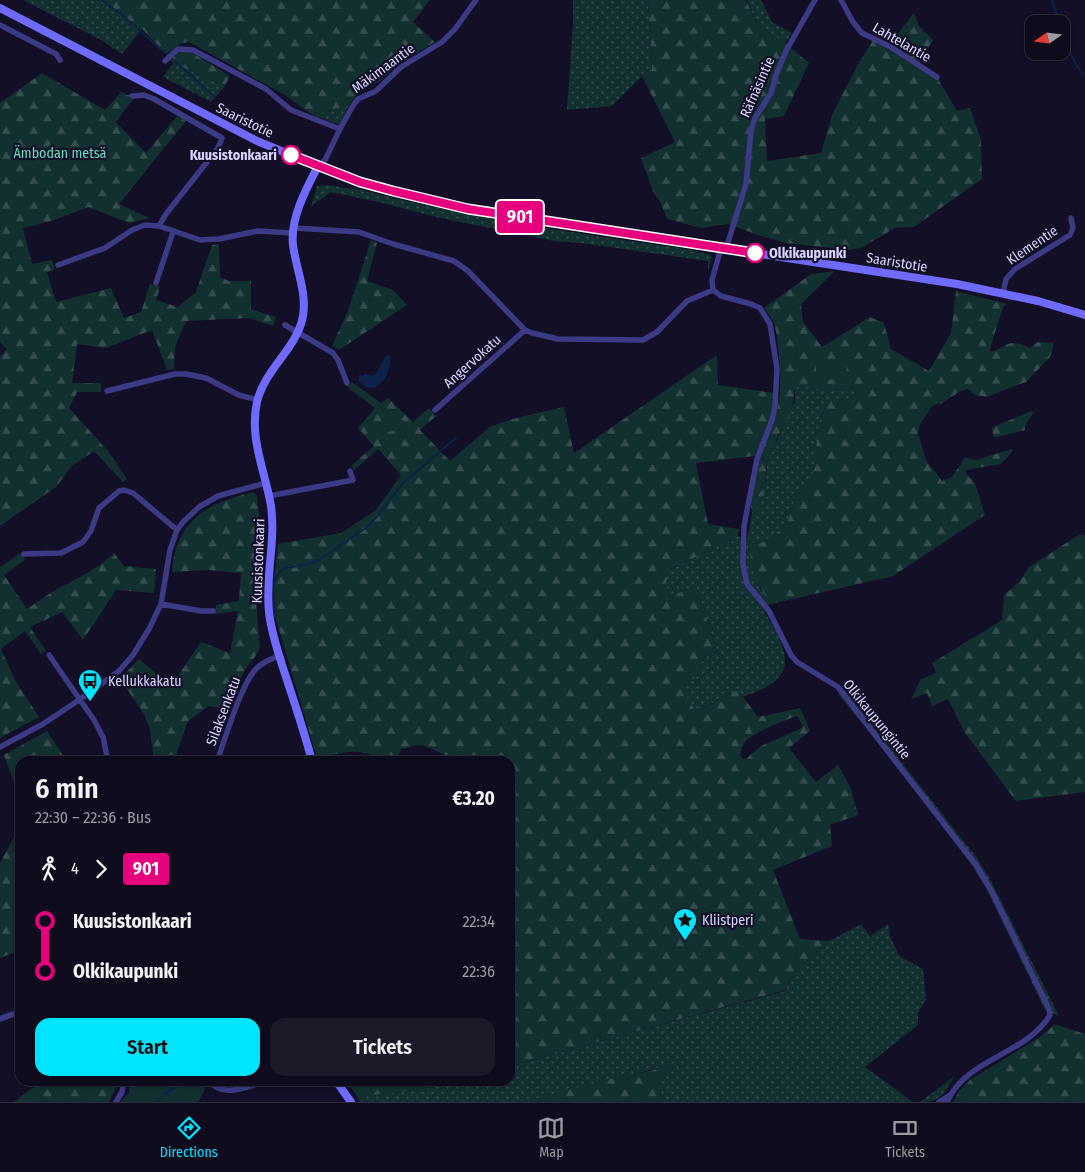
<!DOCTYPE html>
<meta charset="utf-8">
<style>
body{margin:0;font-family:"Fira Sans Condensed",sans-serif;background:#1c1929;color:#f1f3f6;height:100vh;display:flex;flex-direction:column;font-size:19px;white-space:nowrap}
*{box-sizing:border-box;margin:0}
p{font-size:16px;color:#9b9ba3}
.icon{flex:none;width:28px;height:28px;fill:none;stroke:currentColor;stroke-width:2;stroke-linecap:round;stroke-linejoin:round}
.map{position:relative;flex:1;overflow:hidden}
.panel{position:absolute;left:15px;top:756px;width:500px;height:330px;display:flex;flex-direction:column;background:#0e0b1c;border-radius:15px;box-shadow:0 1px 4px #0004,0 0 0 1px #2e2b3b}
.panel>*{flex:none}
.badge{padding:0 10px;border-radius:4px;font-size:18px;line-height:32px}
.needle{width:32px;rotate:256deg}
.fabs{position:absolute;left:1025px;top:15px;display:grid;gap:10px}
.fabs a{display:grid;place-items:center;width:45px;height:45px;border-radius:10px;background:#0e0b1c;box-shadow:0 1px 4px #0004,0 0 0 1px #2e2b3b;font-size:25px}
.map>.badge{position:absolute;translate:-50% -50%;box-shadow:0 0 0 2px #fff}
.legs{display:flex;align-items:center;gap:8px;height:55px;padding:0 20px;font-size:16px}
.legs p{margin-inline-start:auto}
.overview{display:flex;align-items:center;justify-content:space-between;height:85px;padding:0 20px}
h1{font-size:28px;font-weight:600;line-height:38px}
.action{display:flex;gap:10px;margin-top:auto;padding:10px 20px}
.action a{flex:1;height:58px;border-radius:15px;background:#00e5ff;color:#111;font-size:20px;font-weight:600;line-height:58px;text-align:center}
.action a+a{background:#1c1929;color:#f1f3f6}
ul{padding:0 20px;list-style:none}
li{display:flex;align-items:center;gap:18px;height:50px;font-size:19px}
li i{display:grid;place-items:center;width:8px;height:100%;margin:0 6px;background:currentColor}
li i::after{content:'';width:12px;height:12px;margin:-6px;border:4px solid;border-radius:50%;background:#0e0b1c}
li p{margin-inline-start:auto}
li:first-child i{background:linear-gradient(#0000 50%,currentColor 0)}
li:last-child i{background:linear-gradient(currentColor 50%,#0000 0)}
.dock{display:flex;justify-content:space-around;align-items:center;height:70px;border-top:1px solid #2e2b3b;background:#0e0b1c;font-size:14px;color:#9b9ba3}
.dock a{display:grid;justify-items:center;gap:2px}
.dock .selected{color:#00e5ff}
.map>svg:first-child{display:block}
.grass{fill:url(#grass-dots)}
.forest{fill:url(#forest-firs);fill-rule:evenodd}
.green{fill:#12302f}
.water{fill:#0c2248}
.lines{fill:none;stroke-linecap:round;stroke-linejoin:round}
.stream{stroke:#0c2248;stroke-width:2}
.street{stroke:#3d3a85;stroke-width:5.5}
.secondary{stroke:#6f6bff;stroke-width:8}
.line-1-casing{stroke:#fff;stroke-width:11}
.line-1{stroke:#e6007e;stroke-width:8}
.stop-1-dot{fill:#fff;stroke:#e6007e;stroke-width:2.5}
.labels{text-anchor:middle;stroke-width:4.5;stroke-linejoin:round;paint-order:stroke}
.street-label{font-size:14px;fill:#d9d4ff;stroke:#130f26}
.park-label{font-size:14px;fill:#5fe0c0;stroke:#130f26}
.stop-label{font-size:14px;font-weight:bold;fill:#d9d4ff;stroke:#130f26;text-anchor:end}
.poi-label{font-size:14px;fill:#d9d4ff;stroke:#130f26;text-anchor:start}
</style>
<div class="map">
<svg width="1085" height="1102" viewBox="0 0 1085 1102">
<defs>
<pattern id="grass-dots" width="8" height="8" patternUnits="userSpaceOnUse" patternTransform="scale(1.25)"><rect width="8" height="8" fill="#12302f"/><path d="M2 2h.1M6 6h.1" fill="none" stroke="#344d4e" stroke-width="1.8" stroke-linecap="round"/></pattern>
<pattern id="forest-firs" width="22" height="20" patternUnits="userSpaceOnUse" patternTransform="scale(1.25)"><rect width="22" height="20" fill="#12302f"/><path d="M5 1l3.5 6h-7zM16 11l3.5 6h-7z" fill="#344d4e"/></pattern>
</defs>
<rect width="100%" height="100%" fill="#130f26"/>
<!-- grass -->
<path class="grass" d="M23,0h78l41,29 -20,25 -21,-14z
M573,0h75l4,69 -10,7 -30,30 -45,4 6,-84z
M747,0h14l11,22 20,11 -7,10 -27,-17z
M173,63l52,23 -14,16 -48,-25z
M349,105l-9,20 -27,-10z
M327,185c9,0 18,5 27,3 109,29 221,45 333,61l23,6 2,2 -4,14v-10l-127,-18 -27,-2 -118,-24 -57,-15 -48,-10 -17,12 -3,4 6,-22z
M805,386l11,4 38,-1 2,9 -34,14 -10,68 -16,17 -8,23 -18,21 -13,3 -9,-3 13,49 10,14 -9,3c26,44 42,71 -20,90l-4,-7 -43,22 -14,-24 21,-16 -2,-8 6,-8 11,-5 -21,-65 -27,11 -3,-12 2,-14 70,-35 9,5 5,-29 3,1 11,-32 1,-19 28,-61v-14z
M845,684v6l132,168 13,21 69,137 -14,-6 -59,-122 -15,-24 -104,-135 -29,-35z
M861,924l9,12 18,-12 2,12 9,20 24,13 3,31 -8,12v13l-53,42 48,35h-251l-3,-17 15,-21 -150,38h-164l-2,-5 77,-10 24,-6h51v-14c91,-27 183,-51 275,-76l10,-19 34,-31z
M955,1076c-12,17 -13,26 -35,26z"/>
<!-- forest -->
<path class="forest" d="M101,0h329l-17,22 22,20 -36,22 -19,17 -15,8 -11,9 -5,7 -36,10 -30,-21 -94,-52 -7,1 -16,11 -24,-25z
M648,0h98l12,26 27,17 24,20 -25,53 -19,3 2,42 54,-8 11,-38 26,-51 16,-25 15,6 25,-32 5,13 14,14 -15,25 19,12 20,34 13,-3 11,32 1,39 -68,48 -19,1 -34,20 -12,2 -63,-7 -28,-8 -30,-11 -27,4 -34,-9 -6,-16 -8,-12 -12,-33 34,-16 -33,-66 10,-7z
M184,51l7,1 39,24 -5,10 -52,-23 -3,-4 7,-6z
M42,73l63,37 17,-19 5,4h9l-20,27 30,31 31,-37 9,5 -67,83 31,14 -21,5 -41,-16 -37,14 -28,7 9,36 20,-4 3,10 -8,2 9,30 55,-14 13,30 17,-6 9,-28 10,3 -4,13 22,7 18,-15 16,-47 7,-1 1,33 9,4h22v28l25,8 -3,9 -24,-8 -63,3 -11,26 -1,22 -7,1 -15,-40 -46,18 -29,-4 -5,39h29v9h-24l-8,16 39,43 19,28 -4,3 -29,-31 -22,15 -16,21 -56,39v-170l7,-7 -7,-7v-239z
M371,240l6,3 -10,38 26,9 14,15 -68,45 -7,-4 17,-38z
M835,271l-34,33 2,18 19,25 48,-30 14,6 7,26 38,22 22,-38 5,-42 51,13 -3,2c-3,8 -14,40 -14,46 5,-1 7,-3 12,-5 10,-7 17,-4 28,1l8,-6 16,1 -4,14 -24,25 -40,15 -11,-2 -7,-6 -9,3 -17,11 -10,3 -12,18 -2,10 8,26 16,21 10,-4 13,-19 11,2 36,-11 1,2 -12,13 -35,6v4l8,7 11,34 -92,61 -122,28c-15,-20 -19,-38 -24,-63l10,3 13,-3 18,-21 8,-23 16,-17 7,-56 9,-25 28,-1 -3,-9 -37,1 -11,-4 -10,1 -3,23 -15,28 -4,13 -6,11 -3,32 -9,19 -3,-1c-8,-30 21,-77 26,-108 4,-19 2,-38 0,-58 -3,-20 -1,-21 -14,-38l47,-34z
M717,355l1,30 57,8 -4,23 -16,40 -59,7 12,61 31,5 -1,7 -70,35 -2,14 3,12 27,-11 21,65 -11,5 -6,8 2,8 -21,16 15,24 42,-22 20,27 42,-9 10,23 -21,17 27,34 22,-17 12,21 8,29 -28,10 2,21 -59,24 27,69 29,2 -34,31 -10,18c-92,26 -184,50 -275,77v-306h-54l-23,-12 -13,-4 -19,4 -5,12c-15,0 -17,-5 -31,-8 -15,-4 -32,2 -48,5l-42,-142 -1,-37 4,-35 63,-11 35,-23 25,-35 -23,-26 -24,21 -2,-5 22,-19 -16,-18 17,-20 -28,-21 5,-5 29,21 7,-5 25,24 16,-14 7,8 -16,14 30,31 40,-34 26,-9 48,-11 10,46zM797,716l6,10 -3,3 -39,17 -15,13h-3l-3,-3c1,-6 2,-10 6,-15 10,-10 37,-20 51,-25z
M1031,411l2,1c-1,7 -8,9 -8,18l-31,8 -2,-8 1,-3z
M254,492l3,4 4,38 -4,35 -1,32 4,47 -5,9 -7,8 -6,11 -13,34 -20,-4 -21,15 -14,40h-20l-4,-31 -6,-16 -24,-35 19,-20 32,27 30,-44 29,11 8,-42 -23,3 1,-9 23,-4 2,-28 -32,-3 -37,2c4,-52 35,-69 82,-80z
M1080,534l5,1v257l-69,9 -51,-68 -17,-34 -16,7 -5,-13 -16,6 10,-20 15,-6 -4,-10 70,-43 2,-25 15,-13 10,-15z
M21,553l4,7 -21,15 23,34c9,-6 18,-13 27,-18 21,-12 43,-21 60,-38l10,13 32,3 -2,24 -38,-3 -33,50 -21,-28 -32,15 16,24 -5,3 -16,-23 -24,18 14,31 24,37 -39,21v-171z
M47,731l15,23 1,7h-43v38l-16,-44z
M20,826v124l-20,8v-95z
M1055,1024l30,10v68h-132l6,-11 11,-11 70,-43z
M675,1063l-16,22 3,17h-138l93,-25 33,-6z
M42,1081h77l-10,21h-95z
M346,1081h113l-24,6 -77,10z"/>
<!-- green -->
<path class="green" d="M846,362l1,17 -31,1v-17z
M394,418l9,2 2,9 -19,3 -5,6 -2,-2 3,-5 -2,-7 7,-1z
M130,1081h71l4,8 -7,13h-78l9,-9z"/>
<!-- water -->
<path class="water" d="M388,355l2,1c1,13 -4,25 -15,32l-9,-1 -7,-6v-6l2,-1v3l5,-3 7,2c7,-5 8,-17 15,-21z
M180,1081h9l-25,15 -1,-2z"/>
<g class="lines">
<!-- stream -->
<path class="stream" d="M101,0l20,14 94,83
M1052,0l8,24
M1061,27c6,17 11,36 24,49
M274,617l-1,-30 1,-6 6,-10 5,-3 21,-3 13,-5 48,-33 9,-9 26,-34 54,-46
M1,1016l12,-5
M158,1102v-3l3,-2"/>
<!-- street -->
<path class="street" d="M841,0l12,22 9,11 27,13 48,31
M0,25l56,29 4,6
M165,61l13,-12 15,1 73,39 25,21 49,19
M132,96l12,-1 10,4 68,39 -4,10 -52,66 -7,12
M318,166l7,-6 15,-31 14,-25 4,-5 18,-8 25,-24 41,-25 13,-13 21,-29
M294,228l65,4 34,12 61,17 14,10 57,59 7,3 26,6 85,1 14,-8 30,-31 26,-11
M721,248l-9,32 1,10 8,6 30,8 9,4 10,16 7,45 -2,37 -3,14 -15,39 -13,67 -1,38 4,20 22,27 22,44 6,7 41,25 138,178 15,25 58,119 1,6c-24,40 -84,43 -103,87
M726,249l20,-65 5,-53 4,-13 16,-25 5,-18 10,-24 29,-51
M58,265l47,-17 27,-18 13,-5 14,1 41,14 19,-1 39,-8 35,2
M156,283l17,-51
M1003,293l3,-14 9,-10 55,-34 3,-7 -2,-10
M285,325l48,28 5,7 9,23
M107,391l68,-17h11l20,4 33,17 18,5
M435,410l90,-80
M269,496l84,-16 -3,-9
M24,554l37,-1 22,-11 8,-11 8,-23 20,-17 5,-1 9,3 44,37
M161,604l40,7h12
M49,655l45,65 9,17 5,24
M0,747l43,-23 36,-24 40,-29 14,-16 16,-26 12,-25 9,-54 7,-20 6,-8 16,-15 19,-11 48,-13
M217,761c8,-21 24,-77 39,-92 6,-7 15,-10 23,-13
M331,761c13,-2 25,-5 38,0
M0,1019l20,-7
M209,1081c13,18 40,5 57,0
M116,1102l6,-10 2,-11
M939,1102l11,-7"/>
<!-- secondary -->
<path class="secondary" d="M0,8l257,133 34,14 69,27 33,9 75,18 489,75 81,17 47,14
M312,761c-8,-30 -18,-60 -28,-90 -6,-19 -13,-39 -15,-59 -4,-36 7,-70 2,-106 -6,-35 -22,-68 -14,-104 8,-34 40,-53 46,-86 4,-24 -7,-47 -10,-71 -3,-26 13,-56 25,-79
M336,1081l15,21"/>
</g>
<g class="lines">
<!-- line-1 casing -->
<g class="line-1-casing">
<path id="line-1" d="M291,155l69,27 33,9 75,18 287,44"/>
</g>
<!-- line-1 -->
<use href="#line-1" class="line-1"/>
</g>
<!-- icons -->
<defs>
<g id="bus-pin" transform="scale(1.25)"><path d="M0 17L-7.5 6A9.5 9.5 0 1 1 7.5 6Z" fill="#00e5ff" stroke="#130f26"/><path d="M-5-6H5V4H4V6H2V4H-2V6H-4V4H-5ZM-3.5-4V0h7V-4ZM-3.5 1.2v1.5H-2V1.2ZM2 1.2v1.5H3.5V1.2Z" fill="#111"/></g>
<g id="sight-pin" transform="scale(1.25)"><path d="M0 17L-7.5 6A9.5 9.5 0 1 1 7.5 6Z" fill="#00e5ff" stroke="#130f26"/><path d="M0-6L1.8-2.2L6-1.7L2.9 1.2L3.7 5.4L0 3.3L-3.7 5.4L-2.9 1.2L-6-1.7L-1.8-2.2Z" fill="#111"/></g>
</defs>
<g fill-rule="evenodd">
<use href="#bus-pin" x="90" y="681"/>
<use href="#sight-pin" x="685" y="920"/>
</g>
<!-- markers -->
<g class="stop-1-dot">
<circle cx="291" cy="155" r="9"/>
<circle cx="755" cy="253" r="9"/>
</g>
<g class="labels">
<!-- street labels -->
<g class="street-label">
<text transform="translate(902 42) rotate(30)" y="5">Lahtelantie</text>
<text transform="translate(383 68) rotate(-36)" y="5">Mäkimaantie</text>
<text transform="translate(757 87) rotate(-66)" y="5">Räfnäsintie</text>
<text transform="translate(245 120) rotate(26)" y="5">Saaristotie</text>
<text transform="translate(1032 245) rotate(-34)" y="5">Klementie</text>
<text transform="translate(897 262) rotate(9)" y="5">Saaristotie</text>
<text transform="translate(472 361) rotate(-42)" y="5">Angervokatu</text>
<text transform="translate(258 561) rotate(-88)" y="5">Kuusistonkaari</text>
<text transform="translate(223 711) rotate(-69)" y="5">Silaksenkatu</text>
<text transform="translate(877 719) rotate(51)" y="5">Olkikaupungintie</text>
</g>
<!-- park labels -->
<g class="park-label">
<text x="60" y="158">Ämbodan metsä</text>
</g>
<!-- stop labels -->
<g class="stop-label">
<text x="277" y="160">Kuusistonkaari</text>
<text x="769" y="258" text-anchor="start">Olkikaupunki</text>
</g>
<!-- poi labels -->
<g class="poi-label">
<text x="108" y="686">Kellukkakatu</text>
<text x="702" y="925">Kliistperi</text>
</g>
</g>
</svg>
<div class="fabs">
<a><svg class="needle" viewBox="-14 -14 28 28"><path d="M0-13l5 13h-10z" fill="#e53935"/><path d="M0 13l5-13h-10z" fill="#9b9ba3"/></svg></a>
</div>
<b class="badge" style="left:520px;top:217px;background:#e6007e;color:#fff">901</b>
<section class="panel">
<div class="overview"><div><h1>6 min</h1><p>22:30 – 22:36 · Bus</p></div><b>€3.20</b></div>
<div class="legs"><svg class="icon" aria-label="walk" viewBox="0 0 24 24"><circle cx="13" cy="4" r="2"/><path d="M13 8l-2 6 4 7M11 14l-3 7M7 12l3-4h3l4 4"/></svg>4<svg class="icon" aria-label="forward" viewBox="0 0 24 24"><path d="M9 5l7 7-7 7"/></svg><b class="badge" style="background:#e6007e;color:#fff">901</b></div>
<ul>
<li><i style="color:#e6007e"></i><b>Kuusistonkaari</b><p>22:34</p></li>
<li><i style="color:#e6007e"></i><b>Olkikaupunki</b><p>22:36</p></li>
</ul>
<div class="action"><a>Start</a><a>Tickets</a></div>
</section>
</div>
<nav class="dock">
<a class="selected"><svg class="icon" aria-label="directions" viewBox="0 0 24 24"><path d="M12 3l9 9-9 9-9-9zM9 14v-3h6M13 9l2 2-2 2"/></svg>Directions</a>
<a><svg class="icon" aria-label="map" viewBox="0 0 24 24"><path d="M3 6l6-2 6 2 6-2v14l-6 2-6-2-6 2zM9 4v14M15 6v14"/></svg>Map</a>
<a><svg class="icon" aria-label="tickets" viewBox="0 0 24 24"><path d="M3 7h18v10H3zM15 7v10"/></svg>Tickets</a>
</nav>
